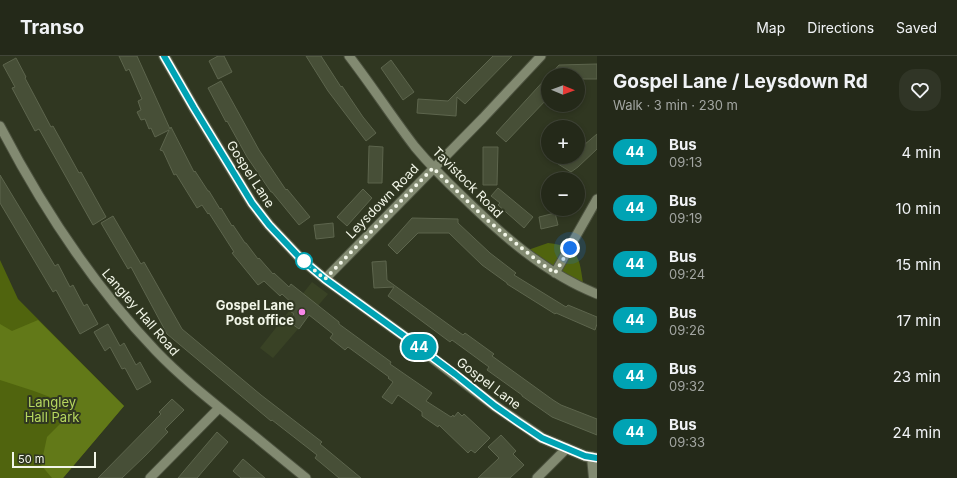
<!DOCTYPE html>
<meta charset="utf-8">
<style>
body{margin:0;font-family:Inter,sans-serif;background:#303526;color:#f1f3f6;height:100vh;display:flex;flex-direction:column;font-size:15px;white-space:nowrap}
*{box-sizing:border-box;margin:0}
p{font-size:13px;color:#a3a6a2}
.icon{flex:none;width:22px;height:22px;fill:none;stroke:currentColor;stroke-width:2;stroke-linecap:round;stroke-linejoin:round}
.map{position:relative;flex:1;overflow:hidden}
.drawer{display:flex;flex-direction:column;background:#242919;width:360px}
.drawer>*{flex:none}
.badge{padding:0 8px;border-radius:13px;font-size:14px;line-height:26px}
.needle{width:26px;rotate:91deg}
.buttons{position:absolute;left:541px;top:12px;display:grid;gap:8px}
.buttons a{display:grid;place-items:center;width:44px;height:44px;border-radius:50%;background:#242919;box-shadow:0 2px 6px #0003,0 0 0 1px #414538;font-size:20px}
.scale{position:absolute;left:12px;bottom:10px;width:84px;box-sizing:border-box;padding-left:4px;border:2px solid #f2f6e8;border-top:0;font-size:11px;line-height:14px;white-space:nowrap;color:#f2f6e8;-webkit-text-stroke:3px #303721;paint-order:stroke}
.you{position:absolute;width:20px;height:20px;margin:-10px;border:3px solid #fff;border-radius:50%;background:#1a73e8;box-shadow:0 0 0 6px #1a73e833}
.map>.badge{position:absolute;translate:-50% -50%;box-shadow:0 0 0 2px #fff}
.round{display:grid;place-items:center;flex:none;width:42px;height:42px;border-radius:16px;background:#303526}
.headline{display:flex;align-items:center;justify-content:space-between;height:68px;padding:0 16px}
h1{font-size:19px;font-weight:700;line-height:30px}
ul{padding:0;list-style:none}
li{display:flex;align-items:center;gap:12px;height:56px;padding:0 16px}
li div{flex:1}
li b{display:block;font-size:15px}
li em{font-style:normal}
li .badge{min-width:44px;font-weight:700;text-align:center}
header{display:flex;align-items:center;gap:24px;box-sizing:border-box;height:56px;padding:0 20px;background:#242919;border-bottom:1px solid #414538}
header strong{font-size:19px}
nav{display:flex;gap:22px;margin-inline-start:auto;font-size:14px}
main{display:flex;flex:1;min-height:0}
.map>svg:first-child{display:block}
.built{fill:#394225}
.green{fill:#50640e}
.forest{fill:#627918}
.building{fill:#474f37;stroke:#5d654d}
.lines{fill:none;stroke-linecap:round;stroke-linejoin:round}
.minor-casing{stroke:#4c523f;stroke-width:11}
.tertiary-casing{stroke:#4c523f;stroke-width:12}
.minor{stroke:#828a71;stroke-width:9}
.tertiary{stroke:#828a71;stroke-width:10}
.line-casing{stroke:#fff;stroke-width:9}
.line{stroke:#00a3b4;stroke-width:6}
.walk{stroke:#f2f6e8;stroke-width:4;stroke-dasharray:0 7.2}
.stop-dot{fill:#fff;stroke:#00a3b4;stroke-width:2}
.poi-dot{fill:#f987e9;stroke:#303721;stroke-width:1.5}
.labels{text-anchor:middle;stroke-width:4;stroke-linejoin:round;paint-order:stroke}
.street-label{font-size:13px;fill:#f2f6e8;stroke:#303721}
.poi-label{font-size:13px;font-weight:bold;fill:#f2f6e8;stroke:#303721;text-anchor:end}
.park-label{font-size:13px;fill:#b6d75f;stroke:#303721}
</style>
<header>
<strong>Transo</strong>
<nav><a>Map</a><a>Directions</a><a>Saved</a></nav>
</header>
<main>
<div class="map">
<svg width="597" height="422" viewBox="0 0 597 422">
<rect width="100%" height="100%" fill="#303721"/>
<!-- built -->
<path class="built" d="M312,226l16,12 -55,64 -13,-10z"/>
<!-- green -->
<path class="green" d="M548,187c34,4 31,17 36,46l-59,-38z
M0,204l18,39 106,107 -61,72h-63z"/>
<!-- forest -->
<path class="forest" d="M38,264l86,86 -61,72h-11l-11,-13 6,-28 18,-18 6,-14 -37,-14 -34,-11v-56l12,7z"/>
<!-- building -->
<path class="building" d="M119,0h18l33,73 1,-2 23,45 1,-1 13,20h1l11,18 1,-1 11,18 1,-1 12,18h1l12,16 1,-1 14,16 1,-1 15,14 2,-3 48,38v2l52,38 -1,2 42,29 -6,8 25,16 2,-2 1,2 4,-5 4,4 2,-2 26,24 -15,15 -4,-3 -3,3 -29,-28 -1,2 -16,-11v-4l-24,-17 -6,9 -10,-7 11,-15 -5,-4 1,-1 -41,-30 -3,3 -15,-12 3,-4 -24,-19 -10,14 -11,-8 6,-7 -4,-3 4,-6 -12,-11 -2,2 -16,-15 -6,4 -26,-32 2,-1 -25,-39 -1,1 -6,-9 -5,3 -21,-34 -2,1 -11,-24 -3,-1 9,-20 -14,7 -4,-9 -2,1 -4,-10 -4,1 -4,-8 4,-2 -3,-9 4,-2 -13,-30 -3,2z
M218,0h6l8,16 -14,7 -9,-18z
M306,0h15l20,31 1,-1 21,31 13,16 -10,8 -38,-50z
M493,0h19l-47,48 -8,-7 -1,19 -39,-3 1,-14 30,2z
M16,2l10,19 -1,1 26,49 2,-1 26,47 2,-1 25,45 -13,8 -54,-96 -4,2 -23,-43 3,-1 -12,-22z
M391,4l23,32 -11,8 -22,-32z
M597,8v15h-19v-4h-28l9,-10z
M548,20v22l-42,44 -10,-9z
M221,25l38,69 27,40 1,-1 23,28 -11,8 -27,-33h-1l-24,-35 -20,-36 -1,1 -18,-34z
M597,78v15l-19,18 -7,5 -13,-8 8,-7h12v-7z
M369,90l14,1 -1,36h-14z
M483,91h15l-1,38h-14z
M0,119l55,91 3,-2 12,23 3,-2 11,21 3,-2 11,20 -18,10 -24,-44 -3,2 -53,-89z
M498,132l35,29 -9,11 -26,-23 2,-2 -9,-7z
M363,133l9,9 -25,28 -10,-9z
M555,157l3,12 -17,4 -2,-12z
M113,160l28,48 3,-2 38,67 79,66 61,47 -2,2 41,34h-22l-24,-20 2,-3 -45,-35 -1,1 -104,-87 -36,-67 -3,2 -27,-46z
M412,162l46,1v4l32,30 26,20 -2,2 52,32 2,-2 29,12v7l-2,6 -39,-17 -1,1 -48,-30v-1l-25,-18 -33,-32h-31l-21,21 -9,-9z
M333,167l1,14 -18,2 -2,-14z
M386,205l1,19 76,55 2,-2 29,21 -2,2 61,44 8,5 36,14v16l-45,-18 -30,-21v-1l-35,-25 2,-3 -37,-27 -2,2 -62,-46 6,-9 -20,1 -2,-26z
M108,268l12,22 4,-3 12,22 4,-3 11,20 -14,8 -12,-22 -3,1 -12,-22 -5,4 -11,-19z
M172,343l12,11 -19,19 3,3 -22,23 -24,23h-24l63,-64 -2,-2z
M217,376l11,10 -19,22 -12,14h-19z
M501,379l15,16 -3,3 11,11 -14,13h-32l21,-20 -11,-11z
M243,403l7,6 15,13h-24l-8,-7z"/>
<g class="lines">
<!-- minor casing -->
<g class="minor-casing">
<path id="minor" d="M349,0c23,30 43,61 66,91 15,18 31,34 48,50 39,38 83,77 134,97
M0,70c42,81 93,159 156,225 23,24 49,45 75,66 25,20 50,41 75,61
M555,217l42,-74
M325,223l158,-161 58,-62
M150,422l69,-70
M537,422l30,-30"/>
</g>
<!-- tertiary casing -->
<g class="tertiary-casing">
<path id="tertiary" d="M164,0l30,52 58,95 17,22 32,34 24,20 79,57 91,70 47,32 43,18 12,2
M592,401l2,21"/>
</g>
<!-- minor -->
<use href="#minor" class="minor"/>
<!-- tertiary -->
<use href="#tertiary" class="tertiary"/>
</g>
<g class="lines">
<!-- line casing -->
<g class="line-casing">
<path id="line" d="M164,0l30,52 58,95 17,22 32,34 24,20 79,57 51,38 40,32 23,16 24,16 43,18 12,2"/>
</g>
<!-- line -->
<use href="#line" class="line"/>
<!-- walk -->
<path class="walk" d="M304,205l-3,-2 24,20 108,-111 54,52 52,42 16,11 15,-25"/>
</g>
<!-- markers -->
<circle class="stop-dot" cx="304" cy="205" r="8"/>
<circle class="poi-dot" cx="302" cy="256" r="4"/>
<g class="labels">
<!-- street labels -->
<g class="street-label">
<text transform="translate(251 118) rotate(57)" y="5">Gospel Lane</text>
<text transform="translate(468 126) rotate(45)" y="5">Tavistock Road</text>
<text transform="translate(382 145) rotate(-46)" y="5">Leysdown Road</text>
<text transform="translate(141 256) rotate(49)" y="5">Langley Hall Road</text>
<text transform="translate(489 327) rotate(37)" y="5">Gospel Lane</text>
</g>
<!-- poi labels -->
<g class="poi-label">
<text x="294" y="254">Gospel Lane<tspan x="294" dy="15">Post office</tspan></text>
</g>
<!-- park labels -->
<g class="park-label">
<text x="52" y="351">Langley<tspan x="52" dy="15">Hall Park</tspan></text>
</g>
</g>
</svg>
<div class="buttons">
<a><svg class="needle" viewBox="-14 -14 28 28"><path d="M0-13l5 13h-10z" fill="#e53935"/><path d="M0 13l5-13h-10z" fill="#a3a6a2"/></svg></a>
<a>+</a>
<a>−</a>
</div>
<div class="scale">50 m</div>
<div class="you" style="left:570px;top:192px"></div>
<b class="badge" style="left:419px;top:291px;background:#00a3b4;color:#fff">44</b>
</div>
<section class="drawer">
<div class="headline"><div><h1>Gospel Lane / Leysdown Rd</h1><p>Walk · 3 min · 230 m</p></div><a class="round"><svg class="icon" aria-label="heart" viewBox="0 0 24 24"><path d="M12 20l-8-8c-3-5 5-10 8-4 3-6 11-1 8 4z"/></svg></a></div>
<ul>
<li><span class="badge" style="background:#00a3b4;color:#fff">44</span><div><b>Bus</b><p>09:13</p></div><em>4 min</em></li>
<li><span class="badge" style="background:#00a3b4;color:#fff">44</span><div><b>Bus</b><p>09:19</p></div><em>10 min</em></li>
<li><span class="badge" style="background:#00a3b4;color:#fff">44</span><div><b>Bus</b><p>09:24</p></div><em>15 min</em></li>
<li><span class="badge" style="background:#00a3b4;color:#fff">44</span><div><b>Bus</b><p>09:26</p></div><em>17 min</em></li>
<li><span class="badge" style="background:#00a3b4;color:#fff">44</span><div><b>Bus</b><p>09:32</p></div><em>23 min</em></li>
<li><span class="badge" style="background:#00a3b4;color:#fff">44</span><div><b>Bus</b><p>09:33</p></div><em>24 min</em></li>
</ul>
</section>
</main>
